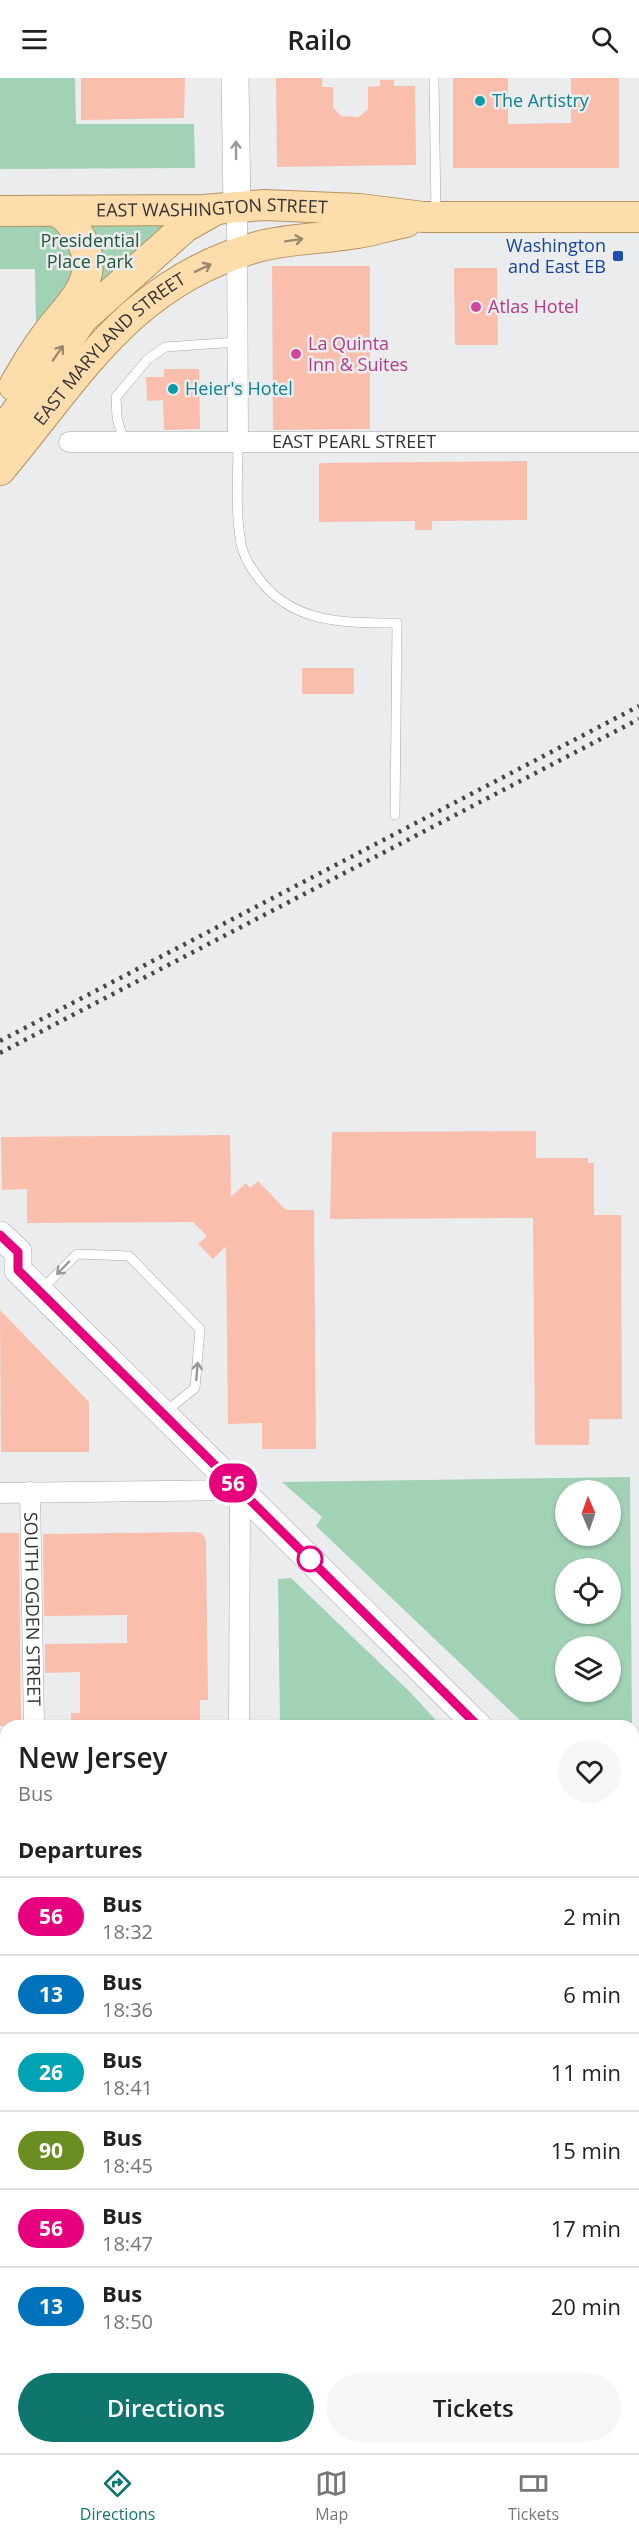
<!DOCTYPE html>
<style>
body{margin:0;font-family:"Open Sans",sans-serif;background:#f6f6f6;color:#222;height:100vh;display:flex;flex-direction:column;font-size:22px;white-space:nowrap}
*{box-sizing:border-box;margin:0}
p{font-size:20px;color:#767676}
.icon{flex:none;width:33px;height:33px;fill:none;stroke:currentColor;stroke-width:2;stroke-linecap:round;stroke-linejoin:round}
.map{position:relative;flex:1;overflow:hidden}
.sheet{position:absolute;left:0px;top:1642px;width:639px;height:734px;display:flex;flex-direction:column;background:#fff;border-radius:18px 18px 0 0;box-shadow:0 2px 4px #0004}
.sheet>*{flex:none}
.badge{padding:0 12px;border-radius:20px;font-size:21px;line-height:39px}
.needle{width:39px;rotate:358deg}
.controls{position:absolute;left:555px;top:1402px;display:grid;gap:12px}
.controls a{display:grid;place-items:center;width:66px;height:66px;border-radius:50%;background:#fff;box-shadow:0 2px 4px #0004;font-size:30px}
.map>.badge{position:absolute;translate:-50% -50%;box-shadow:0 0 0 3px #fff}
h2{padding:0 18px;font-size:22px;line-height:54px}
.round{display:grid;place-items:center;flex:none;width:63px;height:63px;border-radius:32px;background:#f6f6f6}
.summary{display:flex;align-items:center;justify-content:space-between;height:102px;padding:0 18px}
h1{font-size:28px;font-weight:600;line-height:45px}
.cta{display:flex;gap:12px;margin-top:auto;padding:12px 18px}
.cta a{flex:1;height:69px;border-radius:36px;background:#0f766e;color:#fff;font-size:24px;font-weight:600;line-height:69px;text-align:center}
.cta a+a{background:#f6f6f6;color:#222}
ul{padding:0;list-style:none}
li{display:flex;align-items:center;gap:18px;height:78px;padding:0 18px;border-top:2px solid #e0e0e0}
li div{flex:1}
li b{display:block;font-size:22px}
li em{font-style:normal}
li .badge{min-width:66px;font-weight:700;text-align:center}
header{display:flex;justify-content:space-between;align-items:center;height:78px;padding:0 18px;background:#fff;font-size:27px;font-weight:600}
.tabs{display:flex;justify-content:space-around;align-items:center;height:84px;border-top:2px solid #e0e0e0;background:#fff;font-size:16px;color:#767676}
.tabs a{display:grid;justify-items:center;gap:3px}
.tabs .current{color:#0f766e}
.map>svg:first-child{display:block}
.built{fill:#d9e1e7}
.green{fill:#a1d2b6;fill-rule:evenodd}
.building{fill:#fabead}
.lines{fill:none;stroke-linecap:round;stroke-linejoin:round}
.lane-casing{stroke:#a8a9aa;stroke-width:10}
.street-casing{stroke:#a8a9aa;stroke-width:21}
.secondary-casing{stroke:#a8a9aa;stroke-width:28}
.primary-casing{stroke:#b5935e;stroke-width:32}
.lane{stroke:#fff;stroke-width:9}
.street{stroke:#fff;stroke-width:20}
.secondary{stroke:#fff;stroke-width:27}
.primary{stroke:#fdddac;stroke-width:30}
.rail{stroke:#454647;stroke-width:4.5;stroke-dasharray:3 6;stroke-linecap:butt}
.oneway{stroke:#99999a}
.oneway2{stroke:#988870}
.line-casing{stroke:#fff;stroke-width:14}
.line{stroke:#e6007e;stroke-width:9}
.culture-dot{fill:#0f9aa8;stroke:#ebeced;stroke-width:2}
.transit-dot{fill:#1a4fb4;stroke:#ebeced;stroke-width:2}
.hotel-dot{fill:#d1479c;stroke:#ebeced;stroke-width:2}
.stop-dot{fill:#fff;stroke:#e6007e;stroke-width:3}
.labels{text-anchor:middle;stroke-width:5;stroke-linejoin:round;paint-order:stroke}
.culture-label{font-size:18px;fill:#0d838f;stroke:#ebeced;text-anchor:start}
.street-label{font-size:18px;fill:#333334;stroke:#ebeced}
.park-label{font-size:18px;fill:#21573c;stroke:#ebeced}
.transit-label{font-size:18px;fill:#164399;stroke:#ebeced;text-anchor:end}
.hotel-label{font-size:18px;fill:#b23c85;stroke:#ebeced;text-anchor:start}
</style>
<header><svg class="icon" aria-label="menu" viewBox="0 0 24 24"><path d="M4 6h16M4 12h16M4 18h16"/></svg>Railo<svg class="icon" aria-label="search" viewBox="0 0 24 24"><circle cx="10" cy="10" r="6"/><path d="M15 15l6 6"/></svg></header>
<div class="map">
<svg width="639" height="2375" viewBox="0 0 639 2375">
<rect width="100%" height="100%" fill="#ebeced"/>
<!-- built -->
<path class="built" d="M633,1862l4,13 2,500h-639v-503h6v498h627z"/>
<!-- green -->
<path class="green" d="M0,0h75l1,46h118l1,44 -195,1z
M172,141l-73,66 -30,-6 -4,10 -29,36 -1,-56h-35v-47z
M630,1399l2,249h-106l-210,-200 6,-9 -40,-35zM566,1413h44v45h-44zM566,1491h44v45h-44zM566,1569h44v45h-44z
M291,1500l119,114 31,34h-161l-2,-147z
M0,1872h6v331h-6z"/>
<!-- building -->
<path class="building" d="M81,0h104l-1,40 -103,2z
M276,0h46v9h11v20l8,9 18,1 9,-8v-22l12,-1v-6h14v6h21l1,79 -139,2z
M453,0h55v46l63,-1v-45h48v90h-166z
M272,188h98v163l-97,1z
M454,190h43l1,77h-43z
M164,291h35l1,60 -36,1 -1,-30 -16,1 -1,-24h18z
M527,383v59l-95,1v9h-17v-9l-96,1v-59z
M302,590h52v26h-52z
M536,1053v27h52v5h6v52h27l1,204h-33v26h-54l-2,-227 -203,1 2,-87z
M230,1057l1,62 15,-14 4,5 8,-7 28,29h28l2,239h-54v-26l-34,1 -2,-178 -13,13 -15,-15 9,-8 -14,-14 -166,1v-34l-25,1 -1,-53z
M0,1232l89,92v50h-88z
M196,1454l7,2 3,7 2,159h-8v26h-129v-13h9v-41l-35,1v-29l82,-1v-28l-83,1 -1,-82z
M0,1455h19l2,193h-21z"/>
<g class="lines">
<!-- lane casing -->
<g class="lane-casing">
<path id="lane" d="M434,0l2,136
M124,364l-7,-24 -1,-21 31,-37 18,-13 72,-5
M238,365c0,33 -3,68 3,100 2,12 9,24 16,33 34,48 87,47 140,47l-2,192
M42,1211l35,-35 52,2 71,73 -5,59 -30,24
M0,1699h6
M633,2111h6"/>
</g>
<!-- street casing -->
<g class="street-casing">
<g id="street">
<path d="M237,130l1,235"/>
<path id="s1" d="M69,364h570"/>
<path id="s2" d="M30,1414l4,234"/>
<path d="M0,1415l240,-3 -1,236"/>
<path d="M0,2215h6"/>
</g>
</g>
<!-- secondary casing -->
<g class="secondary-casing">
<path id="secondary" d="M235,0l2,130
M0,1157l18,17v18l460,456
M633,1802l6,6
M633,1832h6
M0,1847l5,-10"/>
</g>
<!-- primary casing -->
<g class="primary-casing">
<g id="primary">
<path id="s3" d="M0,133l203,-1 61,-5 96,4 63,8h216"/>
<path d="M14,308c10,-18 20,-35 33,-52 24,-32 59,-58 30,-102 -6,-9 -12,-18 -23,-21"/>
<path d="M0,357l83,-117 102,-91 30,-17"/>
<path id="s4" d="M0,392c79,-94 130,-188 257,-223 33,-9 67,-8 100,-14 16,-2 33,-8 49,-11"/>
</g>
</g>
<!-- lane -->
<use href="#lane" class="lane"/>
<!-- street -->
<use href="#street" class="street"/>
<!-- secondary -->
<use href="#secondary" class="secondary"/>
<!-- primary -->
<use href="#primary" class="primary"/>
<!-- rail -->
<path class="rail" d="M0,963l639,-335
M0,975l639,-334"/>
</g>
<!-- one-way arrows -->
<defs><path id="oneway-shaft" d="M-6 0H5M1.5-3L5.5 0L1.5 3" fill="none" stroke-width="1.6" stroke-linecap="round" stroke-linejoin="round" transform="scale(1.5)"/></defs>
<g class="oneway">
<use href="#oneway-shaft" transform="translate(236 72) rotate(-91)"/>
<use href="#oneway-shaft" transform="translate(63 1190) rotate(134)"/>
<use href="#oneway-shaft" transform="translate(197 1293) rotate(-85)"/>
</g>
<g class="oneway2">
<use href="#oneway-shaft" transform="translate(294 162) rotate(-9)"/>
<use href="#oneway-shaft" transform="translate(203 190) rotate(-26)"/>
<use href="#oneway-shaft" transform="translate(58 275) rotate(-55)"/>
</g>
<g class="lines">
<!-- line casing -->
<g class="line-casing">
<path id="line" d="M0,1157l18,17v18l460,456"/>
</g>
<!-- line -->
<use href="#line" class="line"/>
</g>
<!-- markers -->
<g class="culture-dot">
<circle cx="480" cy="23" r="6"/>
<circle cx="173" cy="311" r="6"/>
</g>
<rect class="transit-dot" x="612" y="172" width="12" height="12" rx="3"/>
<g class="hotel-dot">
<circle cx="476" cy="229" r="6"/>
<circle cx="296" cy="276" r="6"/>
</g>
<circle class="stop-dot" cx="310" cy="1481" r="12"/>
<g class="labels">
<!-- culture labels -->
<g class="culture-label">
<text x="492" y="29">The Artistry</text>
<text x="185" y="317">Heier's Hotel</text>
</g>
<!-- street labels -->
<g class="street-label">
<text dy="6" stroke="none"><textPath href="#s3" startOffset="212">EAST WASHINGTON STREET</textPath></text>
<text dy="6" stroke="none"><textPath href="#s4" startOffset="164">EAST MARYLAND STREET</textPath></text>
<text dy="6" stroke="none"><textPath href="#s1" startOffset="285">EAST PEARL STREET</textPath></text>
<text dy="6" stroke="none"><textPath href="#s2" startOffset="117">SOUTH OGDEN STREET</textPath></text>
</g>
<!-- park labels -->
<g class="park-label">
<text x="90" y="169">Presidential<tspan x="90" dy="21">Place Park</tspan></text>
</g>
<!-- transit labels -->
<g class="transit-label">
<text x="606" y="174">Washington<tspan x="606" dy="21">and East EB</tspan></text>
</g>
<!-- hotel labels -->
<g class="hotel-label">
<text x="488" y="235">Atlas Hotel</text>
<text x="308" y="272">La Quinta<tspan x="308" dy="21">Inn &amp; Suites</tspan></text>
</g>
</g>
</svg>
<div class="controls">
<a><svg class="needle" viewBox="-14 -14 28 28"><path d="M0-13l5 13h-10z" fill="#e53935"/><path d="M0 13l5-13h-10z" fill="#767676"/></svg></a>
<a><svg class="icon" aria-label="locate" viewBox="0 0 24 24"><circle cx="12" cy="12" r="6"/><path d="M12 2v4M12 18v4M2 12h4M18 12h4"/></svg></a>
<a><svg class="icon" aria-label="layers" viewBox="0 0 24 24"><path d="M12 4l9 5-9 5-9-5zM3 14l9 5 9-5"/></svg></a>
</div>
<b class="badge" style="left:233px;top:1405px;background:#e6007e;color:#fff">56</b>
<section class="sheet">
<div class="summary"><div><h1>New Jersey</h1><p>Bus</p></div><a class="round"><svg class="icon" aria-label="heart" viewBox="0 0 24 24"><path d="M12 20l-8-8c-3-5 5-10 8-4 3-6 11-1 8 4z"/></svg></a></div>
<h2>Departures</h2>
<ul>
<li><span class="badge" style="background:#e6007e;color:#fff">56</span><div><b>Bus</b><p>18:32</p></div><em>2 min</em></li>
<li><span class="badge" style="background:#0072bc;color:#fff">13</span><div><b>Bus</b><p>18:36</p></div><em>6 min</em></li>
<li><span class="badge" style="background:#00a3b4;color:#fff">26</span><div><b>Bus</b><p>18:41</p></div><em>11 min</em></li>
<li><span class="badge" style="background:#6b8e23;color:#fff">90</span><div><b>Bus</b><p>18:45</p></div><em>15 min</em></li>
<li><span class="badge" style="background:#e6007e;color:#fff">56</span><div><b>Bus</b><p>18:47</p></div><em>17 min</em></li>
<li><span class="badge" style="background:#0072bc;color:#fff">13</span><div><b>Bus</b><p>18:50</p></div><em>20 min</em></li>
</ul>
<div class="cta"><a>Directions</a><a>Tickets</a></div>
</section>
</div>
<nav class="tabs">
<a class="current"><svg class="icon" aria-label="directions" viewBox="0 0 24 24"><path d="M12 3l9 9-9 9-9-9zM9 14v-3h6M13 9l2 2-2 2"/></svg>Directions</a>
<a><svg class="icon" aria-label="map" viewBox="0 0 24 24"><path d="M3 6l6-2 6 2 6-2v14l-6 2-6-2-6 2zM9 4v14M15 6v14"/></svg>Map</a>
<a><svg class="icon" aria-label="tickets" viewBox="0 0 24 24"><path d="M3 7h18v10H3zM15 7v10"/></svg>Tickets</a>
</nav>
